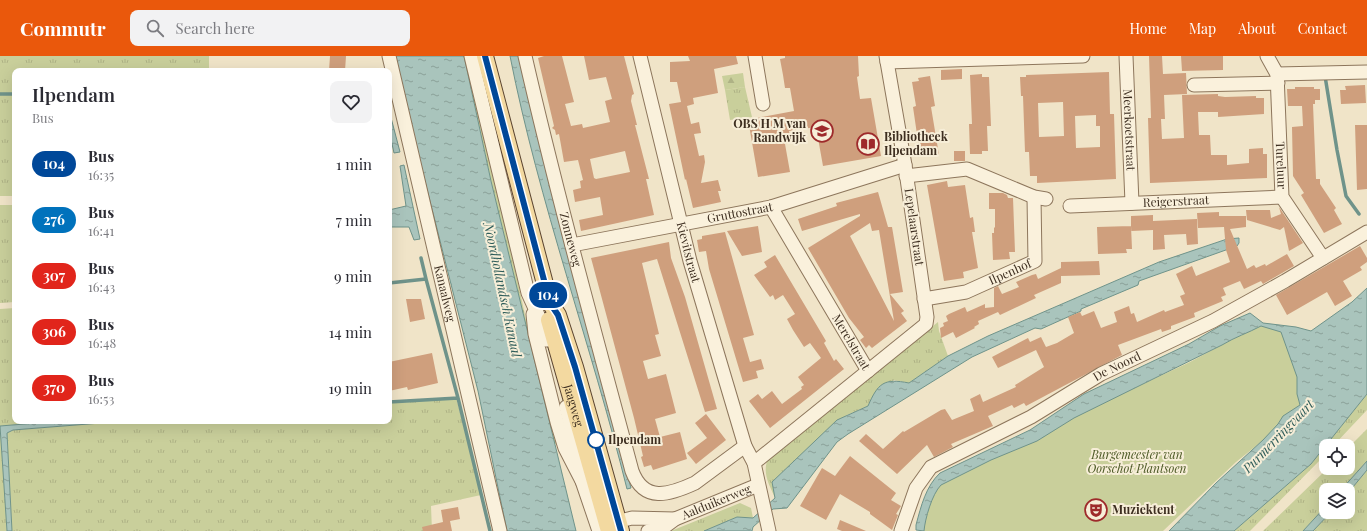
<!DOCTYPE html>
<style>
body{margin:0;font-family:"Playfair Display",serif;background:#f2f2f3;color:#2b2b33;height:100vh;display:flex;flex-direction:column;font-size:15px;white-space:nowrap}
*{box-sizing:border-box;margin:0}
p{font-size:13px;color:#7c7c81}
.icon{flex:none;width:22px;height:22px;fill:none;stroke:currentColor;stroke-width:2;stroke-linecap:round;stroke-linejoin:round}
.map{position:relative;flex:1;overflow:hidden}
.drawer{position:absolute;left:12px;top:12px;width:380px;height:356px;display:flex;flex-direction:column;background:#fff;border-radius:8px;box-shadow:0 4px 16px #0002}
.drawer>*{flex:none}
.badge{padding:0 8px;border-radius:13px;font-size:14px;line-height:26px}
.buttons{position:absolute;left:1319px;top:383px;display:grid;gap:8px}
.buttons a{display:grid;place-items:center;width:36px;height:36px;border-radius:8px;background:#fff;box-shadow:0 4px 16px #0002;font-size:20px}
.map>.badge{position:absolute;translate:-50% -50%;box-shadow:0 0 0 2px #fff}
.round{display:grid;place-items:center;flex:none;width:42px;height:42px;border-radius:8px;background:#f2f2f3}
.head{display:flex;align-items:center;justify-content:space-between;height:68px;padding:0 20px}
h1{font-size:19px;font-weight:600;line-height:30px}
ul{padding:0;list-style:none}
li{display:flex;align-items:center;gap:12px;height:56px;padding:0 20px}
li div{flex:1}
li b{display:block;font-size:15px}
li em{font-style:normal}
li .badge{min-width:44px;font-weight:700;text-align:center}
header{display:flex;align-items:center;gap:24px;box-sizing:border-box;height:56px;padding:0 20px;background:#ea580c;color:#fff}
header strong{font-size:19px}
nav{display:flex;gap:22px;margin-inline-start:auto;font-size:14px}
.search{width:280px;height:36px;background:#f2f2f3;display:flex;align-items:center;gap:10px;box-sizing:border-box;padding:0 14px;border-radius:8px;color:#7c7c81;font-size:15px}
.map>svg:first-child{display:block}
.grass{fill:url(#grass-tufts)}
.forest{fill:url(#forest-firs)}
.park{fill:#c9cf9b}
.water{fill:url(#water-ripples);stroke:#6f938a}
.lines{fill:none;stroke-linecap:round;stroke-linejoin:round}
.stream{stroke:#6f938a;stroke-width:3.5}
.building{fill:#cf9f7d;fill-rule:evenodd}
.minor-casing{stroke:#8d765c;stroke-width:15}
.major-casing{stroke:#5b4430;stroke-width:18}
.minor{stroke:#faf1dc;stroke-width:13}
.major{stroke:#f3d9a0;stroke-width:16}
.line-casing{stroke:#fff;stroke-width:9}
.line{stroke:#004899;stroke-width:6}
.stop-dot{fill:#fff;stroke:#004899;stroke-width:2}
.labels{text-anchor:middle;stroke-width:4;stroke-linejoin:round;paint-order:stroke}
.poi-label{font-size:12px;font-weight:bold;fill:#3d2e20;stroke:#f7eed8;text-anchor:start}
.street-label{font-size:12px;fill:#3d2e20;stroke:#f7eed8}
.stop-label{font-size:12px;font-weight:bold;fill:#3d2e20;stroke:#f7eed8;text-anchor:start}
.park-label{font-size:12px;font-style:italic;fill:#4d5a26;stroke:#f7eed8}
.water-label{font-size:13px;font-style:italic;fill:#2f5d5a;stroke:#f7eed8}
</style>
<header>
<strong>Commutr</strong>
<div class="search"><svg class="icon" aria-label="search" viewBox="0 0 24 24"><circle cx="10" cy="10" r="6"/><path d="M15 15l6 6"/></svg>Search here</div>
<nav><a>Home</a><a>Map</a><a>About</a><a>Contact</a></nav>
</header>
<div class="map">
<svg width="1367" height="475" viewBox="0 0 1367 475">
<defs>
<pattern id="grass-tufts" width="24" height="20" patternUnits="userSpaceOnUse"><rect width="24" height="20" fill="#c9cf9b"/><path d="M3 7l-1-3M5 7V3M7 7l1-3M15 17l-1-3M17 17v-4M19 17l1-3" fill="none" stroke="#aeb285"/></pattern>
<pattern id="forest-firs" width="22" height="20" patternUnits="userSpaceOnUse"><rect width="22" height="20" fill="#c9cf9b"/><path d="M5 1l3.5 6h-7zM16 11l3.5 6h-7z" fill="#aeb285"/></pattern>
<pattern id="water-ripples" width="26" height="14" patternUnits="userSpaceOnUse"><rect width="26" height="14" fill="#a9c4bc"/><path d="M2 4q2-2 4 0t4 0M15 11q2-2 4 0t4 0" fill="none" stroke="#8ba098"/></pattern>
</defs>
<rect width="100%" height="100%" fill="#f0e4c8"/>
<!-- grass -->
<path class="grass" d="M0,0h209v15h-194v125h-15z
M464,0h4l61,277 28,111h-4l-62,-263z
M745,31l7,30 -22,3 -5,-30z
M0,149h15v97l-15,1z
M15,252v113h46l-61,5v-117z
M938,266l1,9 9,25 -39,27 -15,-3 -23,20 -3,6 -21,9 -72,83c-6,-14 -13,-24 -7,-40z
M1367,338v16l-34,36h-7v8l-2,2 -74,75h-16l77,-67z
M456,341l25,98 -50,11 1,25h-420l-5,-98 6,-3 113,-9h263v-19z
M1367,373v32l-26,29h-15v16l-23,25h-40l65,-63h20v-20z
M0,377l1,1 6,97h-7z
M1367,414v61h-54l18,-19h17v-19z
M740,447l11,5 2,10 -16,-1 -33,14h-33z"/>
<!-- forest -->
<path class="forest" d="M743,17l2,14 -20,3 -3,-14z"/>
<!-- park -->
<path class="park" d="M1259,269l25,5 19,64 -2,16 -65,52 -73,69h-240l11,-50 256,-119z"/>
<!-- water -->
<path class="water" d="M395,0h69l27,125 85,350h-69l-29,-140 -71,-281z
M510,0h9l29,123 83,309 -4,1c-36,-145 -88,-286 -117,-433z
M389,54l11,42 -6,1 -5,-23z
M404,109l16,74 -6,1 -5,-13h-20v-17l17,-4 -6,-40z
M1239,182v5l-2,3 -98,35 -1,4 -57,24v2l-40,18 -6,-1 -63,29 -124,77 -11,8 -50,66 -14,1 -20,18 -1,4h-48l33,-14 16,1 22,-20 -3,-16 65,-62 31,-14c10,-23 16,-28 41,-23l39,-27 40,-20 171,-74 68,-23z
M1367,232v106l-56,70 -77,67h-65l47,-48 47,-43 15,-16 5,-8 17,-11 -3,-11v-17l-16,-45 -20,-6c-13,7 -26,11 -39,19l-148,73 -37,23 -46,19 -50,25c-9,9 -16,34 -17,46l-8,-1v-5c5,-19 10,-39 24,-52l90,-43 54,-36 105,-50 31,-18 30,-13 13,10 33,4 15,4 41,-29z
M61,365h65l-113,9 -6,3 5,98h-5l-7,-105z
M1367,405v9l-19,23v-3h-7z
M1326,450v6h5l-18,19h-10z"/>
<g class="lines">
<!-- stream -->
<path class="stream" d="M1325,20l12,74 9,46 13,18
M0,38h15
M426,223l32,119
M389,227l37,-4 -5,-21
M389,346l69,-4 32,133"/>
</g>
<!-- building -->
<path class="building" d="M330,0h16l-1,15h-16z
M544,0h18l12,46 -9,2 6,22 11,-2 1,4 27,-6 -5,-21 7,-2 -6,-22 -17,3 -5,-24h40l10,38 -2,1 -1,6 6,24h-2l14,54h-3l8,36 -73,16 -2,-11 24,-5 -3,-18 -25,5 -2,-12 8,-2 -1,-7 3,-1 -5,-20 -14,2 -5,-28 -3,1 -1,-5 -3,-2 2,-2 -16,-68zM625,95l5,21 -34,7 -2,-1 -4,-19z
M688,0h48l2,8 -24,5 4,24 -25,5 1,6 -7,2 4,18 8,-2 2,11 -7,1 5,22 5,-1 1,7 -4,21 17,-3 3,11h-3l3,11 -28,6 -7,-29 -1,1 -16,-76 12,-2 -4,-20h-7v-20l20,-1z
M785,0h73l1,20 -2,1 3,22 11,-1 10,58 -58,10 -7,-39 -27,4 2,10 -6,3 5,28 -32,5 -9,-52 8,-1 -1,-6 38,-7 -4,-23h-5l-2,-13 -3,-16 5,-1z
M1149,0h13l1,18 23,-1 1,21 -23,1 1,24h-4l1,20 22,-1 -2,-43 36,-1v2l7,1 31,-1v2h8v16l-46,3v-5h-20l1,23h11l1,20h16v10l22,-2v-14l14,-1v6h4v24l-117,5 -2,-65h3z
M1181,0h42v14l-41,1z
M962,13v10l-21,1v-10z
M1109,16l1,42h4l2,65 -79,4v-7h-7l-1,-24h-4l-2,-56h-2l-1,-19h6v-2zM1063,46l1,34 -25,1 -1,-34zM1096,59v11h4v21l-24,1 -1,-32z
M982,18v3h7l2,49h-4l1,25h-6v3h-12l-1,-30h3l-2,-49z
M930,20l5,30 -4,1 8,48 -12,2v-2h-7l-7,-48 3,-1 -4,-24 7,-1 -1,-3z
M1365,29l1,18 -25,1 -1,-14h6l-1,-4z
M1295,31h19v2h6v11h-5v4h-2l3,75h4v5l16,24 -2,2 8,14 -18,9 -23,-38 3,-2 -11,-17 -1,-49 11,-1 -1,-20h-14l-1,-17h8z
M1355,69h12v64l-10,1z
M954,95h11v10h-11z
M947,125l1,6 17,-2 5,33 3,-1 2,15h-3l6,36 -15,4 1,6 -20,3 -17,-96z
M878,136l10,35h4l11,65 -13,2 14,17 -3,2 6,8 -35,27 -3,-3 -3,3 -6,-8 4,-3 -15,-19 -41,-70 52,-32v-2l-58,17 -4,-12 39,-13 -1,-3zM870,167l2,8 7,-1 15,91 -44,-85z
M989,137h14l4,2 1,3h5l2,54h-6l1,7 -17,1 -1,-27h2v-5l1,-1v-18h-6z
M1279,151l24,36 -14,8 -5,-24 -4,3 -33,-10 -1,-10h24l1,8 10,-4z
M1219,156v4h27v11l-16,2 17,40 7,-4 2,3 9,-4 1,2 21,-12 7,12 -31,18 -2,-3 -17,8 -4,-8 -17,7 3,7 -5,2 2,4 -29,12 1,4 -24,9v3l-9,3 -1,-3 -43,16 4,10 -96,51 -2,-3 -10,5 -2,-3 -24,11 5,10 -42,18 2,3 -19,10 -7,-12 -30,29 -38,-33 7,-7 17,15 20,-18 1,1 37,-22 4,-1 7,11 22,-9 -4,-12 10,-5 3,8 33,-15 -1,-2 29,-18 -8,-17 -38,18 -6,-11 36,-19 2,4 11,-5 5,10 11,-4 17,-10 -6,-16 12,-5 2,4 12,-5 7,17 16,-6 -3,-10 15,-6 2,8 3,-1 3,9 27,-12 1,2 19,-7 -4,-9 5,-2 -9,-20 16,-8 4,10 34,-14 -4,-12 -2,-23 -26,1 -1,-15z
M1153,159v6l44,-2 1,25 -11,1 -1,-11 -22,1 1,14 -12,1v-20l-22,1v-15z
M758,170l4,26 -20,4 -15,-25z
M1131,170l1,23h-6l1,4 -29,1 -1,-27z
M725,176l29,103 -11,3 7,24 11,-3 3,10 -8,2 2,7 -15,4 -34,-113 -3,-18 -7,1 -2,-12 5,-1v-3z
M669,186l2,16 14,39 32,112 -12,3 -48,-153 -15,4 17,71 -4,1 6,21 -18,5 5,18 18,-5 10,39 -21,6 5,18 20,-5 7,27 -34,11 -2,-5 -7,2 -3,-10 2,-1 -9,-38 -43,-160z
M1360,190l7,12v4l-7,5 2,3 -19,11 9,15 -17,10 -8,-14 -40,23 -11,-20z
M775,199l51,86 -2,2 10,18 2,-2 8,10 -74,59 -21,-27 9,-7 4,5 10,-8 10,13 20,-15 -1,-2 3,-2 -6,-8 23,-19 -11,-15 -6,4 -11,-17 -6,-11 8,-5 -12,-19 -8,5 -2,-5 -3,2 -16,-22 13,-8 -3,-5z
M1099,205l1,14 -39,1v7l-27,12 2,3 -36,17 -2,-3 -20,9 1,3 -5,3 1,1 -19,10 -3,-6 -12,6 -1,-10 4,-2 -1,-3 5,-2 -2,-5 3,-2 16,-7 2,5 18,-8v4l9,-1v-19l4,-2 4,8 17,-7 -3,-5 16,-7 4,-1 2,5 23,-11v-6z
M406,243h15l4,20 -15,3z
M432,297l6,30 -30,7 -1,-3 -18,4v-29z
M706,358l20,26 -30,24 -9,-11 20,-15 -12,-15z
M850,400l46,37 -5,7 10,6 -5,8 2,1 -6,15 -22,-16v-2l-30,-18 -14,26 -26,-14 22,-38 13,8z
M458,451l2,12 -10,2 2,10h-29l-1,-4 21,-5 -2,-12z
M840,464l26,11h-24l-5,-2z"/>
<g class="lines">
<!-- minor casing -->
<g class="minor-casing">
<g id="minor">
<path id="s1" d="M389,0l111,475"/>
<path d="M471,0l57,237 15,33 4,14"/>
<path id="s2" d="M525,0c32,139 70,277 107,415 12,32 37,24 63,12l50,-37 9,17 15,68"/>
<path id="s3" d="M640,0l50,205 55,185"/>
<path d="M755,0l8,48"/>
<path id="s4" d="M1126,0l6,147"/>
<path id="s5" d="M1267,0l10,18 5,123 41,61"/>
<path d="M887,6l196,-6"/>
<path d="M1277,18l90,-2"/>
<path d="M1194,29l84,-2"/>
<path d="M906,120l61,-7 67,28 12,2"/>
<path id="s6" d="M1070,150l212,-9"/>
<path id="s7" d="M771,151l97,164"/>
<path id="s8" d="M572,189l199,-38 134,-42"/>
<path id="s9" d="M924,243l42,-7 69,-31 -1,-64"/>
<path d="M533,258l2,20 22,88 8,26 17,33 17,50"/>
<path d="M566,351l14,57 2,17"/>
<path d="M754,407l172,-139 1,-7 -22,-152 -19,-109"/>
<path d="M616,475l4,-10 12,-3 43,1"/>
<path id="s10" d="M648,475l15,-3 12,-9 83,-34"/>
<path id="s11" d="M901,475l15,-43 15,-21 100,-50 70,-43 112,-53 72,-40 82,-49"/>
</g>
</g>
<!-- major casing -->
<g class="major-casing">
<g id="major">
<path d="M485,0l65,247 8,12 17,52 46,164"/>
<path id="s12" d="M549,264l60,211"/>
</g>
</g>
<!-- minor -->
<use href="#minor" class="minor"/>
<!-- major -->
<use href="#major" class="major"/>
</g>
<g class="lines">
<!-- line casing -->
<g class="line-casing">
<path id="line" d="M485,0l65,247 8,12 17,52 46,164"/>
</g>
<!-- line -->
<use href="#line" class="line"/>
</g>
<!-- icons -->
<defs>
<g id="school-ring" transform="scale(1.15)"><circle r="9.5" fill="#f7eed8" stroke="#9e2a2b" stroke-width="1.5"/><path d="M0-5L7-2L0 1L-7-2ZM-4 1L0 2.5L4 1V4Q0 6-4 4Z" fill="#9e2a2b"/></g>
<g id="library-ring" transform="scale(1.15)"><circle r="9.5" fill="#f7eed8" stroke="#9e2a2b" stroke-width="1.5"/><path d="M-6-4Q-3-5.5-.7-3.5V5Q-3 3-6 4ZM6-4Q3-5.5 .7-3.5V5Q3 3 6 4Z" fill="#9e2a2b"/></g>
<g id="theatre-ring" transform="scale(1.15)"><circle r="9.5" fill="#f7eed8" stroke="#9e2a2b" stroke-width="1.5"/><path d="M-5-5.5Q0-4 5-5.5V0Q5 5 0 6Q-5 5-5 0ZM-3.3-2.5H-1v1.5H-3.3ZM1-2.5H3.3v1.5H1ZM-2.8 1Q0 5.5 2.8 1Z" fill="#9e2a2b"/></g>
</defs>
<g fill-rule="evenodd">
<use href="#school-ring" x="822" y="75"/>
<use href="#library-ring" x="868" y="88"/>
<use href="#theatre-ring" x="1096" y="454"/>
</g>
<!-- markers -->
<circle class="stop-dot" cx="596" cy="384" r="8"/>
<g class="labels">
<!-- poi labels -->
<g class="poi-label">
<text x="806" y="72" text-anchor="end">OBS H M van<tspan x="806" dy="14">Randwijk</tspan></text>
<text x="884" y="85">Bibliotheek<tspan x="884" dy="14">Ilpendam</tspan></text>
<text x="1112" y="458">Muziektent</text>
</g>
<!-- street labels -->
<g class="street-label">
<text dy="4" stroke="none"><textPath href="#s4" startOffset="74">Meerkoetstraat</textPath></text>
<text dy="4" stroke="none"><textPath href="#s5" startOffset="112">Tureluur</textPath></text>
<text dy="4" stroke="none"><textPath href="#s6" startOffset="106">Reigerstraat</textPath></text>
<text dy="4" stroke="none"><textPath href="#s8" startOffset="171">Gruttostraat</textPath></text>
<text transform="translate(914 171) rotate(82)" y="4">Lepelaarstraat</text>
<text dy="4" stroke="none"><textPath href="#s2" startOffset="189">Zonneweg</textPath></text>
<text dy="4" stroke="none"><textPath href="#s3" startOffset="202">Kievitstraat</textPath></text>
<text dy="4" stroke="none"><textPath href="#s9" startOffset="91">Ilpenhof</textPath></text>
<text dy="4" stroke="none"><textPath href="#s1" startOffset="244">Kanaalweg</textPath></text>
<text dy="4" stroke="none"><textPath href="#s7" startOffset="157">Merelstraat</textPath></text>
<text dy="4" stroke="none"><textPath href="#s11" startOffset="283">De Noord</textPath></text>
<text dy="4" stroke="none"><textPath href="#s12" startOffset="89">Jaagweg</textPath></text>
<text dy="4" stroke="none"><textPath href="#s10" startOffset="75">Aalduikerweg</textPath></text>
</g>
<!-- stop labels -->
<g class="stop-label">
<text x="608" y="388">Ilpendam</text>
</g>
<!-- park labels -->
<g class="park-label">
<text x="1137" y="403">Burgemeester van<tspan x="1137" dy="14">Oorschot Plantsoen</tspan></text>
</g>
<!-- water labels -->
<g class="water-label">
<text transform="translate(503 234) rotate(78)" y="5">Noordhollandsch Kanaal</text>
<text transform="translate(1278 380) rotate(-46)" y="5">Purmerringvaart</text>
</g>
</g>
</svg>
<div class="buttons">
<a><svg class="icon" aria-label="locate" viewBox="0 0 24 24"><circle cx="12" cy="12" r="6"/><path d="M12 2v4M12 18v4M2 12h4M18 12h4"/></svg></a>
<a><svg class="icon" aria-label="layers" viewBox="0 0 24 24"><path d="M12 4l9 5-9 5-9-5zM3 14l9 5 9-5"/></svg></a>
</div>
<b class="badge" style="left:548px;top:239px;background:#004899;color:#fff">104</b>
<section class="drawer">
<div class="head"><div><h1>Ilpendam</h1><p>Bus</p></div><a class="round"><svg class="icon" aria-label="heart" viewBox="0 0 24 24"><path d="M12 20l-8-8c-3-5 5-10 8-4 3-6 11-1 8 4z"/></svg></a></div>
<ul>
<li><span class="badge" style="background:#004899;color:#fff">104</span><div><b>Bus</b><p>16:35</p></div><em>1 min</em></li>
<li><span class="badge" style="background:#0072bc;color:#fff">276</span><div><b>Bus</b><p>16:41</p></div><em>7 min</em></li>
<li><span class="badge" style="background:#e1251b;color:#fff">307</span><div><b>Bus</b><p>16:43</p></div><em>9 min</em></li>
<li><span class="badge" style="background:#e1251b;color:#fff">306</span><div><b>Bus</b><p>16:48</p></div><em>14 min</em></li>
<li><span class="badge" style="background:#e1251b;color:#fff">370</span><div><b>Bus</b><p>16:53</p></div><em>19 min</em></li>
</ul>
</section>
</div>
